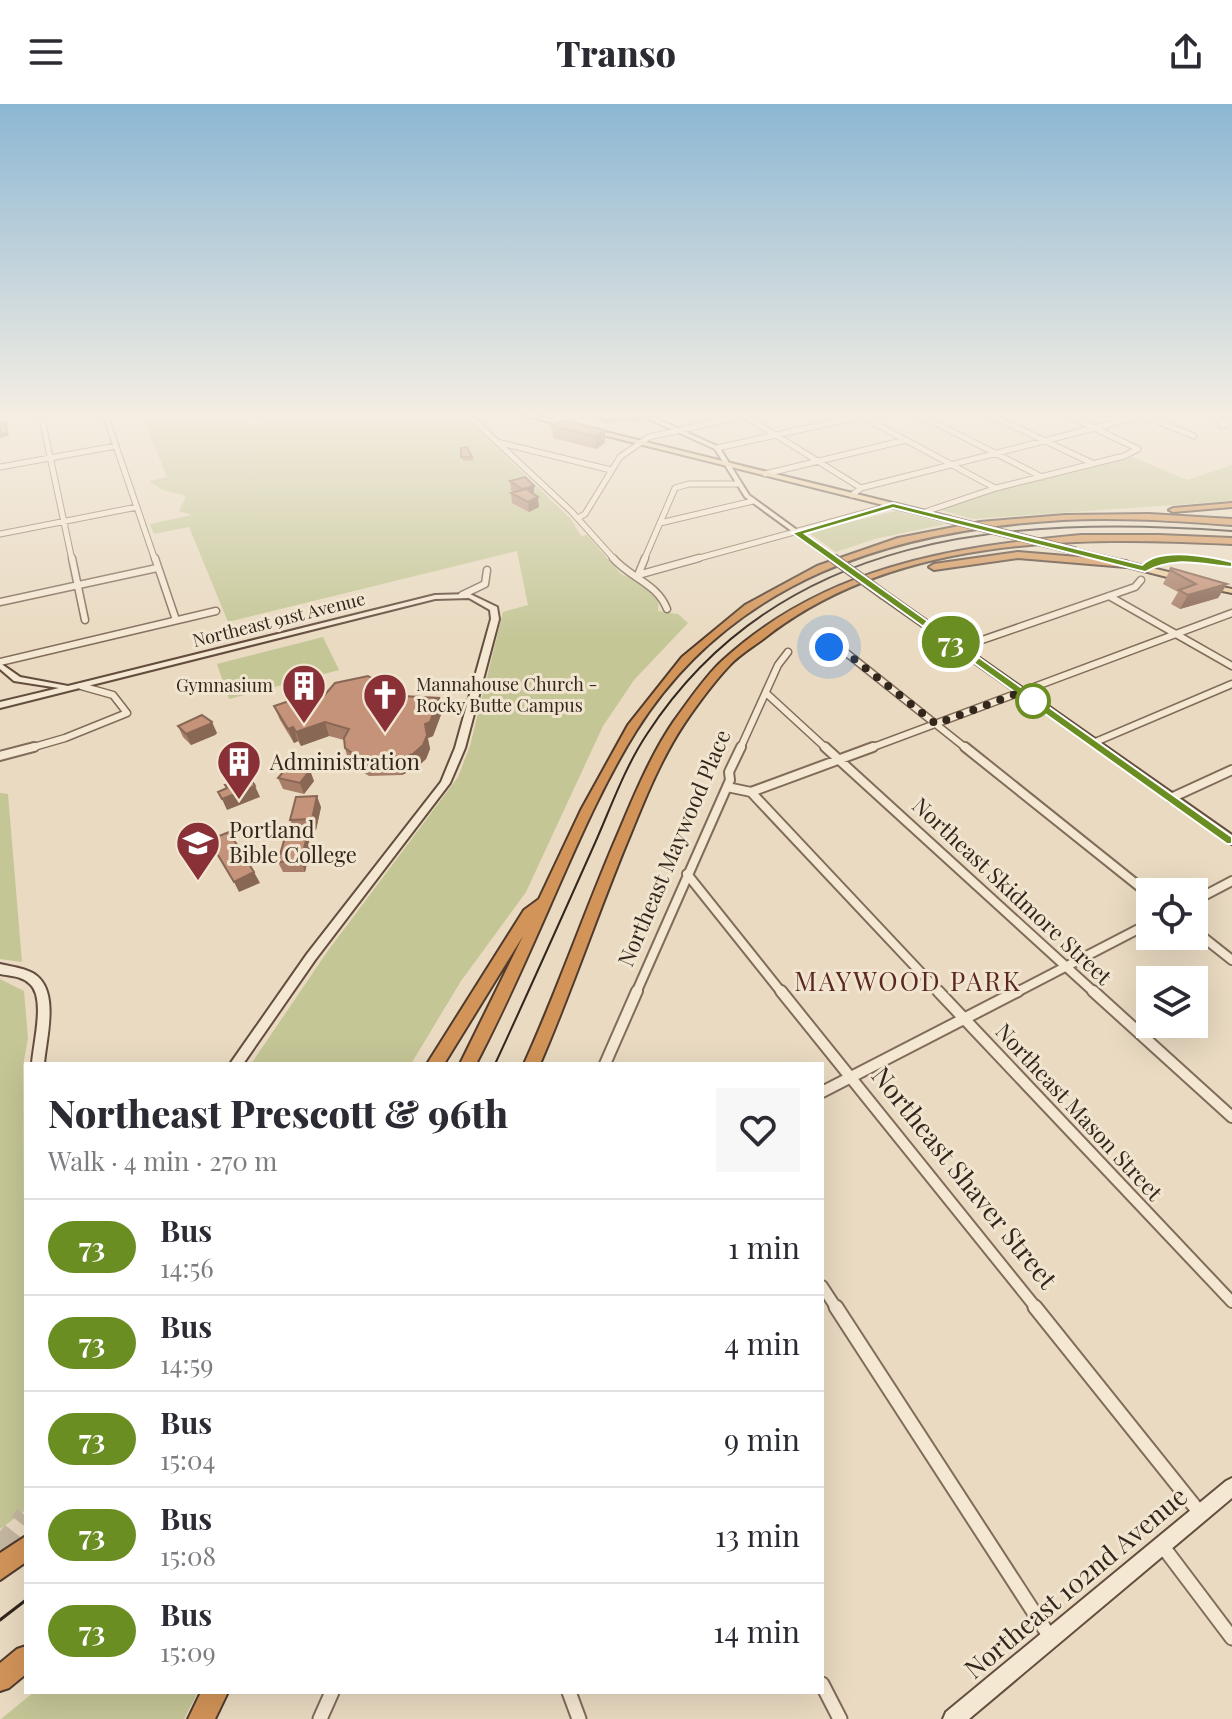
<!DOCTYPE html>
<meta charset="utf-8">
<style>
body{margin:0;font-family:"Playfair Display",serif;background:#f7f7f7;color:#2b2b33;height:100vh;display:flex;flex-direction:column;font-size:30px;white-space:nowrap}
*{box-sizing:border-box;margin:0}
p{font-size:26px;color:#7c7c81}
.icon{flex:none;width:44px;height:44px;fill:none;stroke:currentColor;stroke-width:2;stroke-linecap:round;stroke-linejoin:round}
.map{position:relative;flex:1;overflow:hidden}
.details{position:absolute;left:24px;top:958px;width:800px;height:632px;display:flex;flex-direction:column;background:#fff;border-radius:0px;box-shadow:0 8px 32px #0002}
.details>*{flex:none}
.badge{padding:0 16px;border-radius:26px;font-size:28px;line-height:52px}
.controls{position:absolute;left:1136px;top:774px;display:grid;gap:16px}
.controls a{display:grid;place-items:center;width:72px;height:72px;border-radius:0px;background:#fff;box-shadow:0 8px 32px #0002;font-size:40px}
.you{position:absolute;width:40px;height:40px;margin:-20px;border:6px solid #fff;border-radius:50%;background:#1a73e8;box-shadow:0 0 0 12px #1a73e833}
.map>.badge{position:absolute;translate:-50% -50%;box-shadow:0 0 0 4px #fff}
.round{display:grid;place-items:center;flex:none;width:84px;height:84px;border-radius:0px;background:#f7f7f7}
.overview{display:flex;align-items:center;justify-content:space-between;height:136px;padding:0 24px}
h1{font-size:38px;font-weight:800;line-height:60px}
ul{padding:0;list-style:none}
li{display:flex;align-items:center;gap:24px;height:96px;padding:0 24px;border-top:2px solid #e1e1e2}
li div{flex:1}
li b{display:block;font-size:30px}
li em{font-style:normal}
li .badge{min-width:88px;font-weight:700;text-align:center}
header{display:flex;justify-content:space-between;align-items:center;height:104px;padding:0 24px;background:#fff;font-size:36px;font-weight:800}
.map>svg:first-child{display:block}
.green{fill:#c4c696}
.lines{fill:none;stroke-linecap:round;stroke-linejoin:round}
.highway-tunnel{stroke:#c4b6a0;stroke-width:22;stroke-dasharray:22 11;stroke-linecap:butt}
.street-far4-casing{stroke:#816c5a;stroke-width:7}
.street-far3-casing{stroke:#816c5a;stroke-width:9}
.street-far2-casing{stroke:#816c5a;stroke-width:12}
.street-far1-casing{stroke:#816c5a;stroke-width:14}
.street-casing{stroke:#816c5a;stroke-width:17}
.secondary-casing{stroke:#634d3e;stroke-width:4}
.primary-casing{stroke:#4f3b2e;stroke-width:4}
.highway-casing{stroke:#4f3b2e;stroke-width:4}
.street-far4{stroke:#f5e8d3;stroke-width:5}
.street-far3{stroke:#f5e8d3;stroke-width:6}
.street-far2{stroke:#f5e8d3;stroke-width:8}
.street-far1{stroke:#f5e8d3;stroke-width:10}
.street{stroke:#f5e8d3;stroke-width:13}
.secondary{fill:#f5e8d3;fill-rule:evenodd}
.primary{fill:#eacc9b;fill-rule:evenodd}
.highway{fill:#d29458;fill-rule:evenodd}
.tram-far1{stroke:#32261d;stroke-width:2}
.tram{stroke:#32261d;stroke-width:3}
.secondary-bridge-far1-casing{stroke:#634d3e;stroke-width:8;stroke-linecap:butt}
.secondary-bridge-casing{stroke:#634d3e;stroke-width:11;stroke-linecap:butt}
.primary-bridge-casing{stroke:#4f3b2e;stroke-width:9;stroke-linecap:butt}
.secondary-bridge-far1{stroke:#f5e8d3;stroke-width:6}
.secondary-bridge{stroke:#f5e8d3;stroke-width:8}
.primary-bridge{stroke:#eacc9b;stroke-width:7}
.wall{fill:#a97e69}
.shaded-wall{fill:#896755}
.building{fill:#c4937a;stroke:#896755;stroke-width:2}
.line{fill:#6b8e23;stroke:#fff;stroke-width:2}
.walk{stroke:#32261d;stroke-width:8;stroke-dasharray:0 14.4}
.stop-dot{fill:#fff;stroke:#6b8e23;stroke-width:4}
.labels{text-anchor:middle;stroke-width:6;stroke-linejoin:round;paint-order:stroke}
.far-street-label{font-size:18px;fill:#32261d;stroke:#f1e5d0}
.far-poi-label{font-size:18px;fill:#32261d;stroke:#f1e5d0;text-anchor:start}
.poi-label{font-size:22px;fill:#32261d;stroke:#f1e5d0;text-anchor:start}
.street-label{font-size:22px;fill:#32261d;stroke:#f1e5d0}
.quarter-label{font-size:26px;letter-spacing:2px;fill:#5b2821;stroke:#f1e5d0}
.near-street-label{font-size:26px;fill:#32261d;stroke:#f1e5d0}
</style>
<header><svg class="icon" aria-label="menu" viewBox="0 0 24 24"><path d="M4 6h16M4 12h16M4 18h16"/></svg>Transo<svg class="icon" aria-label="share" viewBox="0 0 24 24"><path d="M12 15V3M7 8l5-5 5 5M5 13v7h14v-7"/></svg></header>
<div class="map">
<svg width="1232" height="1615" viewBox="0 0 1232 1615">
<rect width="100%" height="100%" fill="#e9dac1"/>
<!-- green -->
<path class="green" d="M141,310h101l7,11 63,-11h149l110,105 10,17 6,-1 35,40 19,5 18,17 -1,14 20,3 10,9 -54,57 -31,46 -77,166 -65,89 -50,83h-160l76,-112 131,-175 12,-31 33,-134 25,-7 -11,-54 -289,71 -39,-95 -35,7 -4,-10 42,-9 -13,-4 7,-15 -23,-6 -14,-9 18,-4z
M1130,352l57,24 45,-15v36l-259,18 -33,-9 15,-8z
M896,407l50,13 -71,15 -39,13 -28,-20z
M323,533l16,33 -110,29 -12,-35z
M0,689l8,1 14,168 -22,-3z
M0,875l24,12 4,47 -5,28 3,444 -26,19z
M34,1588h164l-14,27h-183z"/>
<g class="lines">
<!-- highway-tunnel -->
<path class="highway-tunnel" d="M0,1445l26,-33"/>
<!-- street-far4 casing -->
<g class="street-far4-casing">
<path id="street-far4" d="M41,310l31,146
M105,310l50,146
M467,310l104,97 44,49
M742,310l119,74
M918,310l124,63
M988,310l104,49
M1065,310l73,35
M1208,310l19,10 -5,2
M1144,312l50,20
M863,313l132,71
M553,317l30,-7
M497,338l114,28
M717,344l154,-34
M0,363l116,-21
M765,370l141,-34
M852,391l9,-7 288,-74
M922,409l74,-25 128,-32 14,-7
M578,414l7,-4 35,-57 29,-20 104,-23
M660,419l93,-22
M0,430l137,-27
M644,456l31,-72 14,-4h49
M692,456l201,-55"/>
</g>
<!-- street-far3 casing -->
<g class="street-far3-casing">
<path id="street-far3" d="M72,454l13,62
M155,454l21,62
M613,454c17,20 44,25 54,51
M638,471l61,-17
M638,471l7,-17
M462,491l23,-11 2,-14
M1109,492l123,70
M0,498l157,-34
M829,543l15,4 123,98
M959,544l176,-61 6,-7
M0,558l216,-51
M766,589l61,56
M1093,639l139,-59
M27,645l38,-11 62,-25 -14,-18 -32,-9
M740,645l38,-84 10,-13
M868,645l364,-136"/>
</g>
<!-- street-far2 casing -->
<g class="street-far2-casing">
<path id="street-far2" d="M825,643l270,246
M965,643l185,148
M0,652l34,-9
M727,683l24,5 189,201
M751,688l122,-45
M1171,694l61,-28
M687,770l95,119
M1194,797l38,-20
M1194,826l38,30
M636,889l94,-213 -1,-8 12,-25
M1015,889l135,-70"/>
</g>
<!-- street-far1 casing -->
<g class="street-far1-casing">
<path id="street-far1" d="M781,887l256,318
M938,887l294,311
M1093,887l139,126
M605,960l32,-73
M822,988l196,-101
M822,1182l15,23"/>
</g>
<!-- street casing -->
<g class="street-casing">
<path id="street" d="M836,1203l214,330
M1035,1203l165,206
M1161,1440l71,94
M822,1580l18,35
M569,1588l10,27
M320,1615l12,-27"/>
</g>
<!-- secondary casing -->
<g class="secondary-casing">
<path id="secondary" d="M638,310h8l73,33 30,48 74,54v2h-4l-74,-54 -30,-48z
M881,489h6l345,242v9l-351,-247z
M470,490l27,13 2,12 -34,129 -15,35 -135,177 -72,104h-13l77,-110 134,-172 14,-34 36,-129 -1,-9 -21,-12 -34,1 -435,109v-6l59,-14 -45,-7 -14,-12v-6l20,14 48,9 367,-91z
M0,860c12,3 27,4 37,12 22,18 9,63 7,88h-12c1,-20 14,-66 -2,-80 -8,-8 -20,-8 -30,-10z
M1232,1374v20l-263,221h-26l3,-7 280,-231z"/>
</g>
<!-- primary casing -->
<g class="primary-casing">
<path id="primary" d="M521,310h10l43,12 -3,2z
M589,324l361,89 1,2 -4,2 -360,-90z
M1073,445l112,27 1,2 -7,2 -106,-27z
M1208,480l24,5v4l-24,-5z"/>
</g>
<!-- highway casing -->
<g class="highway-casing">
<path id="highway" d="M1232,399v4l-59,5 -4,-2 4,-2z
M1149,410l83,5v6c-56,-4 -113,-8 -169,-5 -171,10 -331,59 -427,211 -30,48 -53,100 -76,152 -27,61 -53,122 -84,181h-16l63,-128 -79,128h-17l97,-154 15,-11 42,-89 47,-85 54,-68 63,-52 72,-39 81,-28 82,-16 85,-7z
M1081,431h78l73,3v6c-158,-8 -340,-8 -470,96 -11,8 -24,16 -33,26 -16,17 -32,39 -45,58 -22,33 -38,72 -53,109 -32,76 -58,155 -91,231h-16c35,-77 62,-157 96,-235 15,-36 32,-76 54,-108 14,-19 32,-46 49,-61 102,-93 227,-113 358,-125z
M1018,448l108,9 5,3 -5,3 -108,-9 -84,12 -5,-3 5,-3z
M26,1432v26l-26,18v-27z
M26,1542v28l-17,14 -9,3v-28l17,-14z
M201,1588h27l-13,27h-27z"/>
</g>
<!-- street-far4 -->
<use href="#street-far4" class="street-far4"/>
<!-- street-far3 -->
<use href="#street-far3" class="street-far3"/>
<!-- street-far2 -->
<use href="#street-far2" class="street-far2"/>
<!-- street-far1 -->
<use href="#street-far1" class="street-far1"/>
<!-- street -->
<use href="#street" class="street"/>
<!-- secondary -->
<use href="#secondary" class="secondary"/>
<!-- primary -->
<use href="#primary" class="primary"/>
<!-- highway -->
<use href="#highway" class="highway"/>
<!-- tram-far1 -->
<path class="tram-far1" d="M495,960c34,-73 67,-147 100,-221 16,-36 30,-76 52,-109 132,-203 365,-219 585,-203"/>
<!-- tram -->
<path class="tram" d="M0,1516l26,-20"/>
<!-- secondary-bridge-far1 casing -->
<g class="secondary-bridge-far1-casing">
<path id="secondary-bridge-far1" d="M821,446l14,10"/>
</g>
<!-- secondary-bridge casing -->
<g class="secondary-bridge-casing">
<path id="secondary-bridge" d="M833,454l51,37"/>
</g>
<!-- primary-bridge casing -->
<g class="primary-bridge-casing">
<path id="primary-bridge" d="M947,415l129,32"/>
</g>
<!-- secondary-bridge-far1 -->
<use href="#secondary-bridge-far1" class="secondary-bridge-far1"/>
<!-- secondary-bridge -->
<use href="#secondary-bridge" class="secondary-bridge"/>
<!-- primary-bridge -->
<use href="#primary-bridge" class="primary-bridge"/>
</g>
<!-- wall -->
<path class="wall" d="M592,310h39l9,6v3l-18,-3 -18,4z
M552,322l53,4v13l-9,6 -43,-11z
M461,344l11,9 1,4 -11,-1z
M510,377l24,14 5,12 -10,5 -17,-9 -1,-10 2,-1 -2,-1z
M1171,464l56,16 -9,14 -38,11 -9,-5 7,-12 -15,-8z
M384,591l58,17 -9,24 -5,2 2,11 -4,10 -10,9 -14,7 -33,1 -20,-13 -4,-15 -1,-8 -15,-4 -28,10 -3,-5 -4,2 -14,-23 -6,-14 42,-1z
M178,622l39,7 -2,2 -24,10 -8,-8z
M278,674l36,3 -10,13 -21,-5z
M321,703l-5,23 -21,1 -5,-11z
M307,732l4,11 -6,25h-22l-5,-10z"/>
<!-- shaded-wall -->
<path class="shaded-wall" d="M622,313v3l-18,4v-3z
M6,318l3,14 -9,2v-4z
M605,326v13l-9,6 -1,-13z
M534,382v10l-12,-7z
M538,393l1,10 -10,5 -1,-10z
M1227,480l-9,14 -38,11 8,-14z
M439,594l3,14 -9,24 -5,2 -3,-14z
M212,618l5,11 -2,2 -24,10 -5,-11z
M325,618l4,14 -28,10 -5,-14z
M293,623l5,14 -4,2 -6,-14z
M427,631l3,14 -4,10 -10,9 -14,7 -4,-15z
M310,666l4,11 -10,13 -4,-11z
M255,682l5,11 -33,13 -5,-11z
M317,692l4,11 -5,23 -4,-11z
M307,732l4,11 -6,25 -4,-11z
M254,768l6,11 -21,9 -5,-10z"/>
<!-- building -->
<path class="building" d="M594,310h37l9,6 -18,-3 -18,4z
M562,316l43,10 -10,6 -43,-10z
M6,318l1,11 -7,1v-11z
M467,343l5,10h-11v-9z
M525,373l9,9 -12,3 -12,-8z
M526,385l12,8 -10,5 -17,-9z
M1171,464l56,16 -39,11 -9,-5 17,-6 -26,-14z
M368,572l9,5 7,14 55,3 -9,24 -5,2 2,11 -4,10 -10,9 -15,6 -33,2 -20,-14 -1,-10 5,-9 -24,-7 -29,10 -3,-5 -5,2 -14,-23 36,-12 6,11 19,-22z
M202,611l10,7 -2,2 -24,10 -8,-8z
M289,661l21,5 -10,13 -22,-5z
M251,675l4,7 -33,13 -4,-7 9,-4 -2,-3z
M317,692l-5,23 -22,1 6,-23z
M229,728l25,40 -20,10 -25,-42z
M307,732l-6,25 -23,1 7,-25z"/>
<!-- sky -->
<linearGradient id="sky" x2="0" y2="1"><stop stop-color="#8cb7d3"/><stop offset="0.58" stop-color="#f5eee3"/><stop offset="1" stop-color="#f5eee3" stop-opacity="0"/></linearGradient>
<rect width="1232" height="536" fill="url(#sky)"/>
<!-- line -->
<path class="line" d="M893,399l249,62c19,-19 70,-8 90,-3v5c-33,-3 -59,-11 -87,5l-252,-64 -88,26 427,303v7h-5l-435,-311z"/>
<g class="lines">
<!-- walk -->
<path class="walk" d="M829,543l15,4 92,73 93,-35 4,12"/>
</g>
<!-- icons -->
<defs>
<g id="building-pin" transform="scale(2.3)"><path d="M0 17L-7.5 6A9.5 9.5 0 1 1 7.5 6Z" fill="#8a3037" stroke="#f1e5d0"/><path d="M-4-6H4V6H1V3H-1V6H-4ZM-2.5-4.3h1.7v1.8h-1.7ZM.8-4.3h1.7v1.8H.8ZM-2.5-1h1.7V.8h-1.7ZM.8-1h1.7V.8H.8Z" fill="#fff"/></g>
<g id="church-pin" transform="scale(2.3)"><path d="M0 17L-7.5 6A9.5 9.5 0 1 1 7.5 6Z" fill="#8a3037" stroke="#f1e5d0"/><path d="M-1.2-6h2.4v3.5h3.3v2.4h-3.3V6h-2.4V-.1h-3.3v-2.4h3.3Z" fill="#fff"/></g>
<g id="university-pin" transform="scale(2.3)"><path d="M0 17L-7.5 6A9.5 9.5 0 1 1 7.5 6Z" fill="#8a3037" stroke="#f1e5d0"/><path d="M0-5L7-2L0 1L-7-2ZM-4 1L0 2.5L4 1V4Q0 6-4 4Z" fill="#fff"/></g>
</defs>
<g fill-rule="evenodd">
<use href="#building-pin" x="304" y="582"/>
<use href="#church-pin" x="385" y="591"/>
<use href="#building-pin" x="239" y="658"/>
<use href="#university-pin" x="198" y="739"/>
</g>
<!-- markers -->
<circle class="stop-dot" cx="1033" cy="597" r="16"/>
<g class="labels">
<!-- far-street labels -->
<g class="far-street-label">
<text transform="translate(279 516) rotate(-14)" y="6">Northeast 91st Avenue</text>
</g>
<!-- far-poi labels -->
<g class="far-poi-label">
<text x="416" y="587">Mannahouse Church -<tspan x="416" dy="21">Rocky Butte Campus</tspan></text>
<text x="273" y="588" text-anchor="end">Gymnasium</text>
</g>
<!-- poi labels -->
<g class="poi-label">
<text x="270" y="666">Administration</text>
<text x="229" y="734">Portland<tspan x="229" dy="25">Bible College</tspan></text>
</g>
<!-- street labels -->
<g class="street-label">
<text transform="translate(674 744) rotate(-67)" y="8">Northeast Maywood Place</text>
<text transform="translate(1012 787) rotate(43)" y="8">Northeast Skidmore Street</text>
<text transform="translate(1079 1008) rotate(47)" y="8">Northeast Mason Street</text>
</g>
<!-- quarter labels -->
<g class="quarter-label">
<text x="908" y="887">MAYWOOD PARK</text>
</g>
<!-- near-street labels -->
<g class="near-street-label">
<text transform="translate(964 1074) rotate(51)" y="9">Northeast Shaver Street</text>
<text transform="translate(1076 1479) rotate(-40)" y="9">Northeast 102nd Avenue</text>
</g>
</g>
</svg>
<div class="controls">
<a><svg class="icon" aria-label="locate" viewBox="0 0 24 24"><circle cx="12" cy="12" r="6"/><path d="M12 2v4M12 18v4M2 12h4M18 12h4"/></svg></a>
<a><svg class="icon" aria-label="layers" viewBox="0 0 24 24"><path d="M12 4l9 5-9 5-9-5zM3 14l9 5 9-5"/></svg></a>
</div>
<div class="you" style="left:829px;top:543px"></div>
<b class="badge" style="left:951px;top:538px;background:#6b8e23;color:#fff">73</b>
<section class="details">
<div class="overview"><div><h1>Northeast Prescott &amp; 96th</h1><p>Walk · 4 min · 270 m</p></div><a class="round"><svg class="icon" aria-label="heart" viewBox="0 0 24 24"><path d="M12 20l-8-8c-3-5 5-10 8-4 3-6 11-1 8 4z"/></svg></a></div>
<ul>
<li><span class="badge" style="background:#6b8e23;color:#fff">73</span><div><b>Bus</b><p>14:56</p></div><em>1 min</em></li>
<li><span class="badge" style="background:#6b8e23;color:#fff">73</span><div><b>Bus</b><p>14:59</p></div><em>4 min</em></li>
<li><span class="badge" style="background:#6b8e23;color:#fff">73</span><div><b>Bus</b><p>15:04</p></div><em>9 min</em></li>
<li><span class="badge" style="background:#6b8e23;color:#fff">73</span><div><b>Bus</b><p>15:08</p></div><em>13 min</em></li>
<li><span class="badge" style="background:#6b8e23;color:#fff">73</span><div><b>Bus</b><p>15:09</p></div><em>14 min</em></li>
</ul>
</section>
</div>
